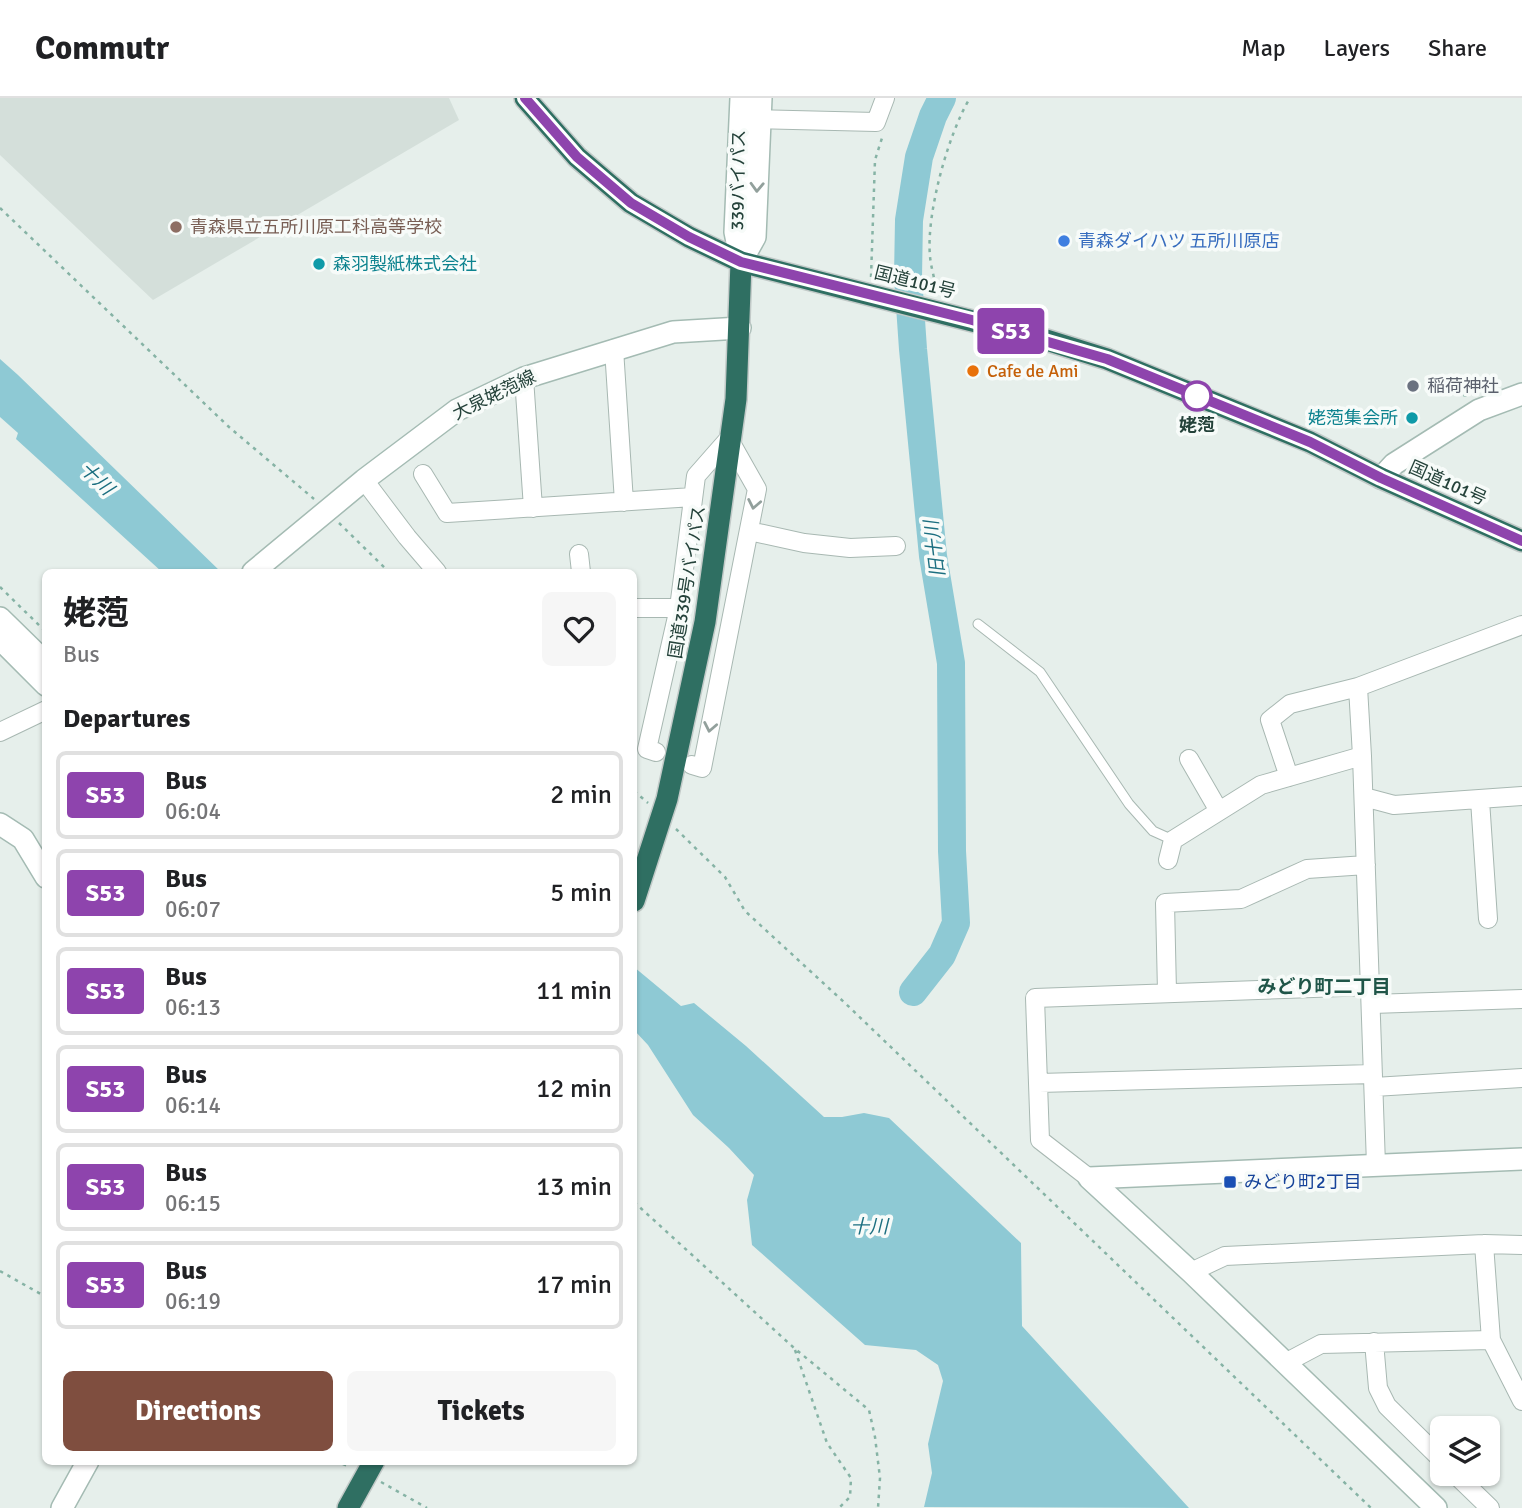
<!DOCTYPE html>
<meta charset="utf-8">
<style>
body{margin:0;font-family:Signika,"Noto Sans JP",sans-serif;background:#f6f6f6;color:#202124;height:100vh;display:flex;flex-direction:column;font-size:26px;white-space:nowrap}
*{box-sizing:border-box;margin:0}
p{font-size:23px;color:#757577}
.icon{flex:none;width:38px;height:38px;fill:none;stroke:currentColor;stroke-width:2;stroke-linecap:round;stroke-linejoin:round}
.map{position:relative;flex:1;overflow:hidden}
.side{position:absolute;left:42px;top:471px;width:595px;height:896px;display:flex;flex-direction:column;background:#fff;border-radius:10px;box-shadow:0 2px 5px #0004}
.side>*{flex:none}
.badge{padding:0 14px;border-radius:5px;font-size:24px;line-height:46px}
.buttons{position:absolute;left:1430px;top:1318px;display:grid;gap:14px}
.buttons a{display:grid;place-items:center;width:70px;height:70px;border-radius:10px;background:#fff;box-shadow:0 2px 5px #0004;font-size:35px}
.map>.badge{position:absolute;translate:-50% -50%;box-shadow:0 0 0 4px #fff}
h2{padding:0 21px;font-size:26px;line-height:63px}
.round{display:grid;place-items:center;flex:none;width:74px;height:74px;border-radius:10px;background:#f6f6f6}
.headline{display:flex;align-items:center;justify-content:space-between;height:119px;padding:0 21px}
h1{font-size:33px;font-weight:700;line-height:52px}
.button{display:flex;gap:14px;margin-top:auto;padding:14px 21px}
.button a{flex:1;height:80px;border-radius:10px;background:#7f4e3f;color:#fff;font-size:28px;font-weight:700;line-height:80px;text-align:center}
.button a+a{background:#f6f6f6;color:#202124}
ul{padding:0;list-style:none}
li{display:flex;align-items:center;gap:21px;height:88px;margin:0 14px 10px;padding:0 7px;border:4px solid #e0e0e0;border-radius:10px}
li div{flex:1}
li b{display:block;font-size:26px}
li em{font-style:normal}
li .badge{min-width:77px;font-weight:700;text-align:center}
header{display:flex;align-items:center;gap:42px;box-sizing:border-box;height:98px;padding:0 35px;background:#fff;border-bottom:2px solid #e0e0e0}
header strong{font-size:33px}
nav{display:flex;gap:38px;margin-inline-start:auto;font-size:24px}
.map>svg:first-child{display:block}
.built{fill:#d4dfda}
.water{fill:#8ec9d4}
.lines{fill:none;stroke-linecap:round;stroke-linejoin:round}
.river{stroke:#8ec9d4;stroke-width:28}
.lane-casing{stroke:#a8b8b2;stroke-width:11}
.street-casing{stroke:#a8b8b2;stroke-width:20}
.secondary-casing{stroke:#a4bbb3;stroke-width:24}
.highway-casing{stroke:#c2cac8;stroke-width:24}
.path{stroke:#86b3a5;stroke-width:2.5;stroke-dasharray:3.5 5;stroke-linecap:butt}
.lane{stroke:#fff;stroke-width:9}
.street{stroke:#fff;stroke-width:18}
.secondary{stroke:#fff;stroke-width:21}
.highway{stroke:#2f6f62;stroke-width:21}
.oneway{stroke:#92a09c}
.line-casing{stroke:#fff;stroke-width:16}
.line{stroke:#8e44ad;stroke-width:10}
.education-dot{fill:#8d6e63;stroke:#f7fbf9;stroke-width:2.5}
.shop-dot{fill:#3f7fe0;stroke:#f7fbf9;stroke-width:2.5}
.culture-dot{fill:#0f9aa8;stroke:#f7fbf9;stroke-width:2.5}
.food-dot{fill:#e8710a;stroke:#f7fbf9;stroke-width:2.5}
.worship-dot{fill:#6b7280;stroke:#f7fbf9;stroke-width:2.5}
.stop-dot{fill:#fff;stroke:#8e44ad;stroke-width:3.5}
.transit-dot{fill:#1a4fb4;stroke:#f7fbf9;stroke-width:2.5}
.labels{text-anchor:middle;stroke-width:7;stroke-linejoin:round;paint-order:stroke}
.street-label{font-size:18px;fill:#24423a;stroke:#f7fbf9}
.education-label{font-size:18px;fill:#785e54;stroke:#f7fbf9;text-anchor:start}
.shop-label{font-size:18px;fill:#366cbe;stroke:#f7fbf9;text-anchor:start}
.culture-label{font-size:18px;fill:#0d838f;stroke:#f7fbf9;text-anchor:start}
.food-label{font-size:18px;fill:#c56008;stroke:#f7fbf9;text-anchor:start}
.worship-label{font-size:18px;fill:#5b616d;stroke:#f7fbf9;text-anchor:start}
.stop-label{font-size:18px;font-weight:bold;fill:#24423a;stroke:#f7fbf9}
.transit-label{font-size:18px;fill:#164399;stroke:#f7fbf9;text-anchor:start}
.water-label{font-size:19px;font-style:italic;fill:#1c6f80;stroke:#f7fbf9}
.neighbourhood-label{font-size:19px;font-weight:bold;fill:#1f5548;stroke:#f7fbf9}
</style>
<header>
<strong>Commutr</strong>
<nav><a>Map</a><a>Layers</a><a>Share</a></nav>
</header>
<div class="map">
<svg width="1522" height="1410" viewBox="0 0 1522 1410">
<rect width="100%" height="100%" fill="#e6efeb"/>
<!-- built -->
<path class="built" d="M0,0h449l10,22 -306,180 -153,-145z"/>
<!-- water -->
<path class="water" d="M0,261l18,16 203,197h-59l-146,-133 2,-6 -18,-16z
M634,869l47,39 13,-3 52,43 78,71h18l22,-4 25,5 132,125 1,83 167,182 -265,-1 8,-34 -4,-29 15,-63 -5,-16 -22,-15 -51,-5 -113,-100 -5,-45 7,-25 -25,-27 -36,-33 -45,-70 -14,-15z"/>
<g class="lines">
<!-- river -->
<path class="river" d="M913,894l29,-37 14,-32 -4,-72 -1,-188 -18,-107 -20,-207 -5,-72 1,-57 10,-63 14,-41 9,-18"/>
<!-- lane casing -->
<g class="lane-casing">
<path id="lane" d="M978,526l62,48 89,132 24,27 20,9"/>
</g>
<!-- street casing -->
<g class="street-casing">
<path id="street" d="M746,21l130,3 9,-24
M614,251l10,153
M524,280l9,130
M423,376l24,39 246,-16
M364,382l43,57 30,35
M749,433l55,12 46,5 46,-2
M579,456l2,18
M634,510h45
M0,634l46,-22
M656,654l-9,-3 32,-141 17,-132 36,-41
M1189,661l30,52
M692,667l10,3 55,-279 -26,-46
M1289,679l-19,-57 20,-16 68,-17
M1364,699l30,8 128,-9
M1480,702l8,119
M1168,762l5,-20 88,-55 101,-29
M1167,894l-2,-89 76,-4 66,-30 59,-4
M1372,906l150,-5
M1039,985l334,-9
M1374,989l148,-9
M1376,1067l-14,-409 -4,-69 164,-62
M1089,1080l-49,-38 -5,-142 336,-12
M1484,1146l7,96 31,61
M1191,1174l34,-16 259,-12 38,1
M1374,1244l4,46 9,18 55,54
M1285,1265l36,-19 170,-4
M1455,1376l35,34"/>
</g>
<!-- secondary casing -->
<g class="secondary-casing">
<path id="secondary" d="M741,0l-6,134 6,30
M741,164l14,-25 6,-139
M1381,380l13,-14 85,-54 43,-16
M253,474l111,-92 93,-70 67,-32 149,-46 67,-4
M0,520l46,45
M0,541l46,46
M0,726l23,15 23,38
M1089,1080l102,94 245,236
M1089,1080l433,-19
M62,1410l26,-47"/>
</g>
<!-- highway casing -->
<g class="highway-casing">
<path id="highway" d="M525,0l52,59 54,46 58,34 52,25 302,77 64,20 203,83 71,36 141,63
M634,803l33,-102 38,-177 31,-223 5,-137
M348,1410l26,-47"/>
</g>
<!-- path -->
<path class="path" d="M0,110l229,219 85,72
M871,179l4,-117 7,-22
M936,196c0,-13 -5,-25 -6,-38 -4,-42 18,-122 40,-158
M1430,290l38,8
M339,425l50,49
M0,489l46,45
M634,693l14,12
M676,731l49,48 20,34 100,92 526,505
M634,1104l159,145 76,63 6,27 5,41 -2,30
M0,1173l46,26
M795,1252l32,93 24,35 -1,19 -11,11
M335,1363l15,6
M381,1384l46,26"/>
<!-- lane -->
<use href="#lane" class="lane"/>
<!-- street -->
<use href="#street" class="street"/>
<!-- secondary -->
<use href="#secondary" class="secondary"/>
<!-- highway -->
<use href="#highway" class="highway"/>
</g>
<!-- one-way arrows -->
<defs><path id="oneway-chevron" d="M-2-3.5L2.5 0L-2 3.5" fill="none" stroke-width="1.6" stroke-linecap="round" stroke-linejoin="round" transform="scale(1.75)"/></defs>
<g class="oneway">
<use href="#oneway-chevron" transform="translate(757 89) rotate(92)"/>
<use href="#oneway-chevron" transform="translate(754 406) rotate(101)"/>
<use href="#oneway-chevron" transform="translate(710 629) rotate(101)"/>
</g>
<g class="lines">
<!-- line casing -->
<g class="line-casing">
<path id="line" d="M525,0l52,59 54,46 58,34 52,25 231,58 135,39 203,83 71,36 141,63"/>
</g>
<!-- line -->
<use href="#line" class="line"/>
</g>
<!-- markers -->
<circle class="education-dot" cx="176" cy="129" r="7"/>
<circle class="shop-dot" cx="1064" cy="143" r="7"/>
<g class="culture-dot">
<circle cx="319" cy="166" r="7"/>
<circle cx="1412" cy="320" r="7"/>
</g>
<circle class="food-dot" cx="973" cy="273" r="7"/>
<circle class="worship-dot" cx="1413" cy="288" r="7"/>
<circle class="stop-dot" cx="1197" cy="298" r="14"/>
<rect class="transit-dot" x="1223" y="1077" width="14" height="14" rx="3.5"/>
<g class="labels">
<!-- street labels -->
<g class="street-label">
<text transform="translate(738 82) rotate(-89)" y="6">339バイパス</text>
<text transform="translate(915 184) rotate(14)" y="6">国道101号</text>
<text transform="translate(494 297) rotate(-26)" y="6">大泉姥萢線</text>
<text transform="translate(1448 385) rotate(24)" y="6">国道101号</text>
<text transform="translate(687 484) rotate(-81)" y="6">国道339号バイパス</text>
</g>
<!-- education labels -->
<g class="education-label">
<text x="190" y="135">青森県立五所川原工科高等学校</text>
</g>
<!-- shop labels -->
<g class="shop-label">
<text x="1078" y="149">青森ダイハツ 五所川原店</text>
</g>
<!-- culture labels -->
<g class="culture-label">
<text x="333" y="172">森羽製紙株式会社</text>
<text x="1398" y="326" text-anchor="end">姥萢集会所</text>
</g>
<!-- food labels -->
<g class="food-label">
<text x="987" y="279">Cafe de Ami</text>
</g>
<!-- worship labels -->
<g class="worship-label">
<text x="1427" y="294">稲荷神社</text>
</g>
<!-- stop labels -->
<g class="stop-label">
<text x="1197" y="333">姥萢</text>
</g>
<!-- transit labels -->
<g class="transit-label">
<text x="1244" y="1090">みどり町2丁目</text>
</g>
<!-- water labels -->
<g class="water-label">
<text transform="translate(97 380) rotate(44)" y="7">十川</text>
<text transform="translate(934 451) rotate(-97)" y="7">旧十川</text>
<text x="869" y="1135">十川</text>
</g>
<!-- neighbourhood labels -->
<g class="neighbourhood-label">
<text x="1324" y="895">みどり町二丁目</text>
</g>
</g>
</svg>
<div class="buttons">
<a><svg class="icon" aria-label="layers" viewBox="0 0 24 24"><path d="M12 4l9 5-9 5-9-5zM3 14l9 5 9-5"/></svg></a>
</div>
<b class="badge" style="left:1011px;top:233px;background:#8e44ad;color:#fff">S53</b>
<section class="side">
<div class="headline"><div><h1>姥萢</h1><p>Bus</p></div><a class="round"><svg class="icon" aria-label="heart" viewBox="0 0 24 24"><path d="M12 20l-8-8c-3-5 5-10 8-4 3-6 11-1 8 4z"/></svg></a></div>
<h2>Departures</h2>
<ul>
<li><span class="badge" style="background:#8e44ad;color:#fff">S53</span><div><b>Bus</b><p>06:04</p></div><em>2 min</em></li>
<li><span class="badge" style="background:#8e44ad;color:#fff">S53</span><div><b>Bus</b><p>06:07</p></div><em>5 min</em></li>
<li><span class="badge" style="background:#8e44ad;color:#fff">S53</span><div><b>Bus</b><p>06:13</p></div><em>11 min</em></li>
<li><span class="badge" style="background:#8e44ad;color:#fff">S53</span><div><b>Bus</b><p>06:14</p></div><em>12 min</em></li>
<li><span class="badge" style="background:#8e44ad;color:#fff">S53</span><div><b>Bus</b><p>06:15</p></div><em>13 min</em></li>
<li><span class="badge" style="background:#8e44ad;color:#fff">S53</span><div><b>Bus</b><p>06:19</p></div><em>17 min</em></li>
</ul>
<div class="button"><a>Directions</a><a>Tickets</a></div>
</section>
</div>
